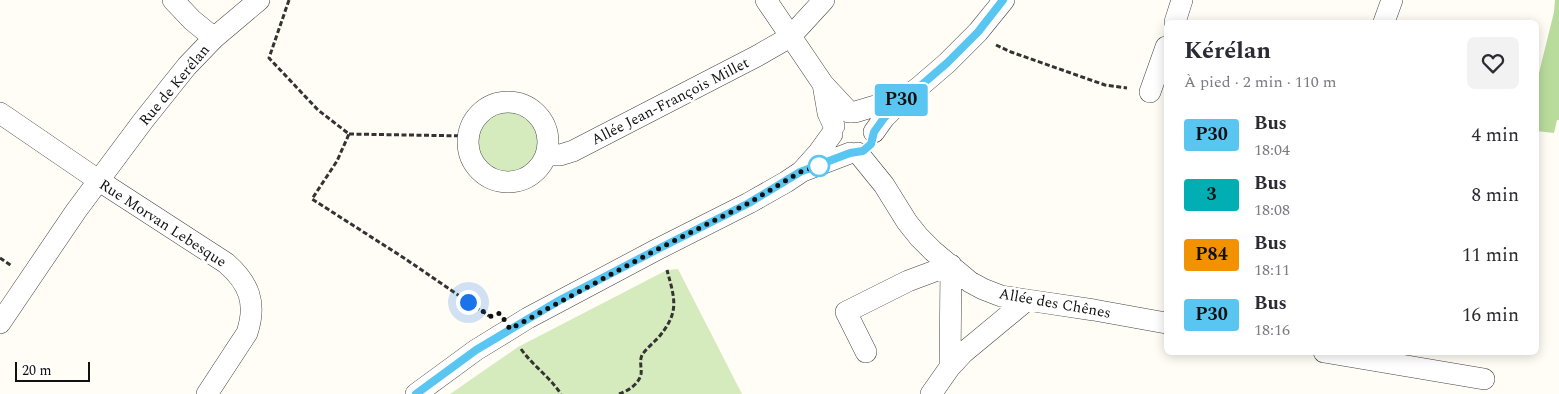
<!DOCTYPE html>
<html lang="fr">
<meta charset="utf-8">
<style>
body{margin:0;font-family:Spectral,serif;background:#f2f2f3;color:#2b2b33;height:100vh;display:flex;flex-direction:column;font-size:19px;white-space:nowrap}
*{box-sizing:border-box;margin:0}
p{font-size:16px;color:#7c7c81}
.icon{flex:none;width:28px;height:28px;fill:none;stroke:currentColor;stroke-width:2;stroke-linecap:round;stroke-linejoin:round}
.map{position:relative;flex:1;overflow:hidden}
.drawer{position:absolute;left:1164px;top:20px;width:375px;height:335px;display:flex;flex-direction:column;background:#fff;border-radius:8px;box-shadow:0 2px 12px #0003}
.drawer>*{flex:none}
.badge{padding:0 10px;border-radius:4px;font-size:18px;line-height:32px}
.scale{position:absolute;left:15px;bottom:12px;width:75px;box-sizing:border-box;padding-left:5px;border:2px solid #111;border-top:0;font-size:14px;line-height:18px;white-space:nowrap;color:#111;-webkit-text-stroke:4px #fff;paint-order:stroke}
.you{position:absolute;width:25px;height:25px;margin:-12px;border:4px solid #fff;border-radius:50%;background:#1a73e8;box-shadow:0 0 0 8px #1a73e833}
.map>.badge{position:absolute;translate:-50% -50%;box-shadow:0 0 0 2px #fff}
.round{display:grid;place-items:center;flex:none;width:52px;height:52px;border-radius:8px;background:#f2f2f3}
.overview{display:flex;align-items:center;justify-content:space-between;height:85px;padding:0 20px}
h1{font-size:24px;font-weight:700;line-height:38px}
ul{padding:0;list-style:none}
li{display:flex;align-items:center;gap:15px;height:60px;padding:0 20px}
li div{flex:1}
li b{display:block;font-size:19px}
li em{font-style:normal}
li .badge{min-width:55px;font-weight:700;text-align:center}
.map>svg:first-child{display:block}
.green{fill:#d5ebbd}
.forest{fill:#b9dc9c}
.lines{fill:none;stroke-linecap:round;stroke-linejoin:round}
.minor-casing{stroke:#444;stroke-width:22}
.path{stroke:#333;stroke-width:3;stroke-dasharray:5 2.5;stroke-linecap:butt}
.minor{stroke:#fff;stroke-width:21}
.line-casing{stroke:#fff;stroke-width:11}
.line{stroke:#59c6f2;stroke-width:8}
.walk{stroke:#111;stroke-width:5;stroke-dasharray:0 9}
.stop-dot{fill:#fff;stroke:#59c6f2;stroke-width:2.5}
.labels{text-anchor:middle;stroke-width:5;stroke-linejoin:round;paint-order:stroke}
.street-label{font-size:15px;fill:#111;stroke:#fff}
</style>
<div class="map">
<svg width="1559" height="394" viewBox="0 0 1559 394">
<rect width="100%" height="100%" fill="#fffdf5"/>
<!-- green -->
<path class="green" d="M477 142a31 31 0 1 1 62 0a31 31 0 1 1-62 0Z
M678,269l64,125h-292l68,-47 149,-77z"/>
<!-- forest -->
<path class="forest" d="M1555,0h4v120h-2l-3,13 -18,-2v-46l18,-73z"/>
<g class="lines">
<!-- minor casing -->
<g class="minor-casing">
<path id="minor" d="M173,0l19,20 22,18
M766,0l57,84 26,28
M1175,22l7,-22
M1384,22l8,-22
M823,84l5,29 6,13
M1150,92l16,-45
M468 142a40 40 0 1 1 80 0a40 40 0 1 1-80 0Z
M855,112l50,-15
M0,113l98,67 128,83c23,20 31,40 21,70l-40,61
M874,132l10,-14 21,-21 13,-9 29,-25 31,-31 26,-32
M858,153l26,32 23,37 12,15 14,14 37,31 13,7 18,7 26,4 67,10 72,13
M547,155h13l13,-4 184,-95 33,-19 34,-37
M803,171l47,-18
M0,323l76,-112 67,-90 44,-55 27,-28 45,-38
M866,352l-20,-40 62,-31 43,-16
M1324,352l160,27
M950,367l1,-102
M416,394l60,-44 52,-32 128,-68 93,-47 37,-21 15,-10 18,-20 13,-18
M931,394l19,-27 13,-14 64,-53"/>
</g>
<!-- path -->
<path class="path" d="M289,0l-20,58 49,52 31,24 -12,27 -25,38 92,59 85,58
M996,45l15,7 94,33 22,3
M349,134l118,2
M0,258l12,8
M521,349c12,17 28,27 40,45
M619,394c9,-3 20,-10 22,-20 1,-6 -2,-12 1,-19 4,-6 11,-12 16,-17 22,-26 17,-38 9,-68"/>
<!-- minor -->
<use href="#minor" class="minor"/>
</g>
<g class="lines">
<!-- line casing -->
<g class="line-casing">
<path id="line" d="M416,394l60,-44 84,-50 96,-50 93,-47 51,-31 50,-19 13,-2 8,-7 3,-12 10,-14 21,-21 13,-9 29,-25 31,-31 25,-32"/>
</g>
<!-- line -->
<use href="#line" class="line"/>
<!-- walk -->
<path class="walk" d="M468,302l24,15 8,-4 10,16 146,-79 93,-47 51,-31 19,-6"/>
</g>
<!-- markers -->
<circle class="stop-dot" cx="819" cy="166" r="10"/>
<g class="labels">
<!-- street labels -->
<g class="street-label">
<text transform="translate(174 85) rotate(-50)" y="5">Rue de Kerélan</text>
<text transform="translate(670 101) rotate(-27)" y="5">Allée Jean-François Millet</text>
<text transform="translate(163 223) rotate(33)" y="5">Rue Morvan Lebesque</text>
<text transform="translate(1055 303) rotate(10)" y="5">Allée des Chênes</text>
</g>
</g>
</svg>
<div class="scale">20 m</div>
<div class="you" style="left:468px;top:302px"></div>
<b class="badge" style="left:901px;top:100px;background:#59c6f2;color:#111">P30</b>
<section class="drawer">
<div class="overview"><div><h1>Kérélan</h1><p>À pied · 2 min · 110 m</p></div><a class="round"><svg class="icon" aria-label="heart" viewBox="0 0 24 24"><path d="M12 20l-8-8c-3-5 5-10 8-4 3-6 11-1 8 4z"/></svg></a></div>
<ul>
<li><span class="badge" style="background:#59c6f2;color:#111">P30</span><div><b>Bus</b><p>18:04</p></div><em>4 min</em></li>
<li><span class="badge" style="background:#00aeb3;color:#111">3</span><div><b>Bus</b><p>18:08</p></div><em>8 min</em></li>
<li><span class="badge" style="background:#f39200;color:#111">P84</span><div><b>Bus</b><p>18:11</p></div><em>11 min</em></li>
<li><span class="badge" style="background:#59c6f2;color:#111">P30</span><div><b>Bus</b><p>18:16</p></div><em>16 min</em></li>
</ul>
</section>
</div>
